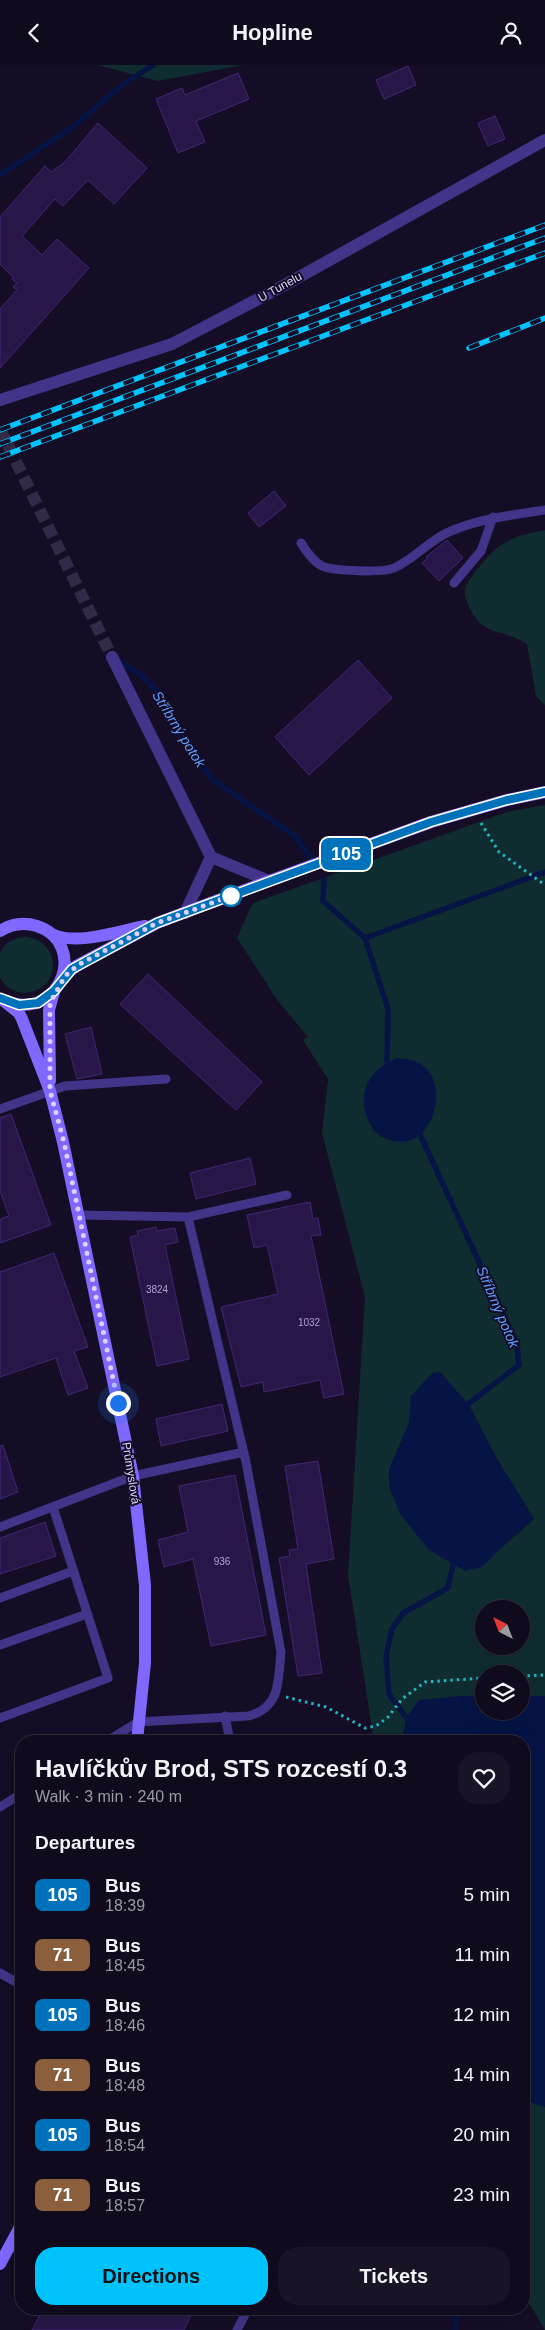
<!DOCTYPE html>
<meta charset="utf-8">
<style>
body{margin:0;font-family:Arial,sans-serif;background:#181325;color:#f1f3f6;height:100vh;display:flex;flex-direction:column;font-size:19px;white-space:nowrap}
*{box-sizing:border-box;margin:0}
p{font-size:16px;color:#9b9aa3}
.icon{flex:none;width:28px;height:28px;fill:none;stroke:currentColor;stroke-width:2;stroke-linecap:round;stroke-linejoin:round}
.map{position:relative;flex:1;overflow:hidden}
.side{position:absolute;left:15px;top:1670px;width:515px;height:580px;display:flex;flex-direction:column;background:#0f0a1c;border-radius:20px;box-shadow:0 5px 20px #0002,0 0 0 1px #2f2b3b}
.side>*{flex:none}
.badge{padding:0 10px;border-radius:8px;font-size:18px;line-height:32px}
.needle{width:32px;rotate:318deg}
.fabs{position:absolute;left:475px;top:1535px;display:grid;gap:10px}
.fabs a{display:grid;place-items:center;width:55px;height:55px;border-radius:50%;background:#0f0a1c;box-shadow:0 5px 20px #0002,0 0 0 1px #2f2b3b;font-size:25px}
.you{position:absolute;width:25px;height:25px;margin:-12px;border:4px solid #fff;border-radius:50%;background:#1a73e8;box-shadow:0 0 0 8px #1a73e833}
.map>.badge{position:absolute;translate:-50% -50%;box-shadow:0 0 0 2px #fff}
h2{padding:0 20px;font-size:19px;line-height:45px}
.round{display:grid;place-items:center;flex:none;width:52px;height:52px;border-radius:20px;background:#181325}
.summary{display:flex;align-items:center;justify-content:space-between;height:85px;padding:0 20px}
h1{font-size:24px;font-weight:700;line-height:38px}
.primary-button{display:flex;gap:10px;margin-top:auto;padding:10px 20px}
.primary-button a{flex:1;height:58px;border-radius:20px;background:#00c2fc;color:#111;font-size:20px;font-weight:700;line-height:58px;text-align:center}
.primary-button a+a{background:#181325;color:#f1f3f6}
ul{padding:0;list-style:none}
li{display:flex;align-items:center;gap:15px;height:60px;padding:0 20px}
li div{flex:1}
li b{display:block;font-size:19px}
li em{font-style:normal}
li .badge{min-width:55px;font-weight:700;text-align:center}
header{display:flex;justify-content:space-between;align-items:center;height:65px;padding:0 20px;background:#0f0a1c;font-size:22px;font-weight:700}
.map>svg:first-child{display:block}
.green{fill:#0f2d30;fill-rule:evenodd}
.water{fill:#051445}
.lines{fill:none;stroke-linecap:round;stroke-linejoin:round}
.stream{stroke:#051445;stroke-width:5.5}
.building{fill:#271748;stroke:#412776}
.street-tunnel{stroke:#322a46;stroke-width:12;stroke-dasharray:12 6;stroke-linecap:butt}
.path{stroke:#24b5c0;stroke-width:3;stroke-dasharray:2.5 4;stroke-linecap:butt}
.lane{stroke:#423488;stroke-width:9}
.street{stroke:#423488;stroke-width:12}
.secondary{stroke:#8068ff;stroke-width:12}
.rail-casing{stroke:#00c2fc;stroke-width:5.5}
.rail{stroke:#140d25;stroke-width:4;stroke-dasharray:11;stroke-linecap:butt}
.line-casing{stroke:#fff;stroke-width:11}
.line{stroke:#0072bc;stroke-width:8}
.walk{stroke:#dcd1ff;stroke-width:5;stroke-dasharray:0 9}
.stop-dot{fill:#fff;stroke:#0072bc;stroke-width:2.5}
.labels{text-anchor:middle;stroke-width:4;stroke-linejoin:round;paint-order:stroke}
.number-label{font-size:10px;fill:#afa2d1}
.street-label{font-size:12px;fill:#dcd1ff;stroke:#140d25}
.water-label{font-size:14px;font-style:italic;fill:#5fa0ff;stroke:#140d25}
</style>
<header><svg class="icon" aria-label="back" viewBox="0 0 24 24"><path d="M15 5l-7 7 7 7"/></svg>Hopline<svg class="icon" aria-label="person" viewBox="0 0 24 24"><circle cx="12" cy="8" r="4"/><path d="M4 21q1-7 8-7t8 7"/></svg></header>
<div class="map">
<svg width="545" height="2265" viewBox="0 0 545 2265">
<rect width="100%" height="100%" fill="#140d25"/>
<!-- green -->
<path class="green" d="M98,0h145l-85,16z
M545,465v175l-9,-9 -9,-52c-14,-11 -37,-10 -49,-23 -6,-7 -15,-23 -13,-32 1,-8 28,-40 36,-44 14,-9 29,-12 44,-15z
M545,740v891h-24v-22h-37v22h-23l-58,35 2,10h-31l-26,-166 17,-278 -43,-164 6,-54 -25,-39 5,-3 -30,-36 -41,-63 16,-35 254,-91zM364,1041l69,10 -13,18 -38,3 -9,-7zM440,1308l28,31 29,55 37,60 -35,31 -110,-80 20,-47zM484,1544h37v37h-37z
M-3 900a28 28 0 1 1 56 0a28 28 0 1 1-56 0Z
M524,2035l21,7v223l-21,-35z"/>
<!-- water -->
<path class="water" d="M397,993c9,1 18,2 25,7 22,16 16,52 -1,69 -17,15 -43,7 -52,-12 -13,-28 0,-53 28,-64z
M440,1307l28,32 29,55 37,60 -27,23 -25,25 -17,4 -36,-21 -29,-36 -11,-28v-16l20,-47 2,-27 21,-23z
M461,1631h23v15h37v-15h24v411l-21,-7v-359h-119c-3,-17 3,-28 14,-41z"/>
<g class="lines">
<!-- stream -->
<path class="stream" d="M0,110l71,-47 51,-43 31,-20
M117,595l23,14 20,20 25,49 28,37 82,56 17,24
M324,814l-1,22 42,37 23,71 -1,53 2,5
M365,873l180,-66
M417,1063l100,216 2,21 -51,39v7
M410,1658l-21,-29 -3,-38 6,-27 11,-16 45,-25 6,-28
M455,2265l2,-21"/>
</g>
<!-- building -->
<path class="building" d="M408,1l8,19 -32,14 -8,-19z
M238,8l11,26 -53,22 9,21 -27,11 -22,-54 26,-11 3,7z
M495,51l10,23 -17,7 -10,-23z
M98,58l49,45 -33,36 -26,-24 -25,26 -8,-7 -33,37 20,19 15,-16 32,29 -89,100v-59l17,-19 -4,-3 4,-4 -5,-4 1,-2 -13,-13v-47l45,-51 6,6 13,-9z
M274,426l12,15 -27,21 -11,-14z
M447,475l16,18 -24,23 -17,-18 6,-5 -2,-1z
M358,595l34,38 -83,77 -34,-38z
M148,909l114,108 -26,28 -116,-106z
M91,962l11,47 -25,5 -12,-45z
M11,1049l40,111 -51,18v-24l9,-3 -9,-25v-73z
M250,1093l6,26 -60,15 -6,-26z
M310,1137l3,17 5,-1 3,17 -10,1 33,158 -20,4 -4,-18 -56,12 -1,-10 -22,5 -20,-80 57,-13 -11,-49 -13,3 -7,-33z
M156,1162l1,4 18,-3 3,14 -13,3 24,114 -32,7 -27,-129 8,-2 -1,-4z
M54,1188l34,94 -14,4 14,37 -20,7 -12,-37 -56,19v-105z
M222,1339l6,27 -67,15 -5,-27z
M3,1380l15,47 -18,7v-53z
M318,1396l16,98 -28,5 16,109 -24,3 -19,-118 11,-2 -1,-6 9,-1 -13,-83z
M235,1410l31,160 -55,11 -18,-87 -29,8 -6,-27 30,-8 -9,-46z
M45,1457l11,34 -56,18v-36z
M43,2244h151l-10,21h-152z"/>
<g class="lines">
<!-- street-tunnel -->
<path class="street-tunnel" d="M0,364l112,228"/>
<!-- path -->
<path class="path" d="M481,758l18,29 46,33
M521,1611l24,-1
M286,1632l40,10 39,21 11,-2 12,-9 14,-18 23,-17 59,-4"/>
<!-- lane -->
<path class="lane" d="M301,478c5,8 13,19 21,23 11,5 61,7 72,2 21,-9 36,-29 57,-37 31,-13 62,-16 94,-21
M454,518l27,-32 12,-34
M0,1044l65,-23 101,-7
M79,1150l109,2 99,-22
M0,1462l133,-51 111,-24
M0,1533l73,-27
M0,1580l87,-31
M225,1651l5,25
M0,1653l108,-40 -55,-171
M107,1676l31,-19 110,-6c33,-8 30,-35 33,-64l-35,-190 -58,-245
M0,1742l21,-13
M0,1908l21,12
M237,2265l11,-21"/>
<!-- street -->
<path class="street" d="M0,335l172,-56 111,-58 262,-146
M112,592l99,200 58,24
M185,848l26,-56"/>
<!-- secondary -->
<path class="secondary" d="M0,866c11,-7 24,-9 37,-5 51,17 25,94 -29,76
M52,869c24,12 67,-3 93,-8
M60,917l8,-10 10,-7 79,-42 112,-42 162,-59 76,-22 38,-8
M4,936l15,12 3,6 28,72 13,51 70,334 12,109v78l-8,78
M50,1016l-1,-71 5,-18
M0,2199l21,-39"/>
<!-- rail casing -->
<g class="rail-casing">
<path id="rail" d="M469,283l76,-30
M0,365l545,-205
M0,379l545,-206
M0,392l545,-204"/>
</g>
<!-- rail -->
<use href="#rail" class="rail"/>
</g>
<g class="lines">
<!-- line casing -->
<g class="line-casing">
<path id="line" d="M0,933l19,7 19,-2 16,-12 18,-22 85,-46 274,-101 76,-22 38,-8"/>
</g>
<!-- line -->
<use href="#line" class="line"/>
<!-- walk -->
<path class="walk" d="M118,1338l-54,-261 -14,-51v-88l15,-27 13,-11 79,-42 79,-29 -5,2"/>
</g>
<!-- markers -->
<circle class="stop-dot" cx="231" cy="831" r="10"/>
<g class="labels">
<!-- number labels -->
<g class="number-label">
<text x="157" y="1228">3824</text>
<text x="309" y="1261">1032</text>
<text x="222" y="1500">936</text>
</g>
<!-- street labels -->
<g class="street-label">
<text transform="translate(280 222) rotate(-29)" y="4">U Tunelu</text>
<text transform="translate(131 1408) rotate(81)" y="4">Průmyslová</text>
</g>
<!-- water labels -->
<g class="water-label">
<text transform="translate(179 664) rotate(58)" y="5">Stříbrný potok</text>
<text transform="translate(498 1242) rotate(67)" y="5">Stříbrný potok</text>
</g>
</g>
</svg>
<div class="fabs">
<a><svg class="needle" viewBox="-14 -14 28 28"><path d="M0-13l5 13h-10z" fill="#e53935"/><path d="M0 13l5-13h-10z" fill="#9b9aa3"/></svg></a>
<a><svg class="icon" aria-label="layers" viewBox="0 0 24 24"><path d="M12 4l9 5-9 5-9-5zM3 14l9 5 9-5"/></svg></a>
</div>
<div class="you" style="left:118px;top:1338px"></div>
<b class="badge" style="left:346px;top:789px;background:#0072bc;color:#fff">105</b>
<section class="side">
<div class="summary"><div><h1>Havlíčkův Brod, STS rozcestí 0.3</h1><p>Walk · 3 min · 240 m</p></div><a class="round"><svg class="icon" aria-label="heart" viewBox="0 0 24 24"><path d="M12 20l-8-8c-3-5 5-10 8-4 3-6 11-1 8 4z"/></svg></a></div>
<h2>Departures</h2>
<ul>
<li><span class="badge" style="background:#0072bc;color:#fff">105</span><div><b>Bus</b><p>18:39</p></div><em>5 min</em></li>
<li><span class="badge" style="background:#8b5e3c;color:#fff">71</span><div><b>Bus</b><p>18:45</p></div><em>11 min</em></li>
<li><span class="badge" style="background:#0072bc;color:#fff">105</span><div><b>Bus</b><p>18:46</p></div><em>12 min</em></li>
<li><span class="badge" style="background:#8b5e3c;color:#fff">71</span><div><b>Bus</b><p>18:48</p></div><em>14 min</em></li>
<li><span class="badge" style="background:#0072bc;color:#fff">105</span><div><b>Bus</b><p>18:54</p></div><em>20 min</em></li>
<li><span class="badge" style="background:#8b5e3c;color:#fff">71</span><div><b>Bus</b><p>18:57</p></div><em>23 min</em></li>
</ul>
<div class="primary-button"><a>Directions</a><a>Tickets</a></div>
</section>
</div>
